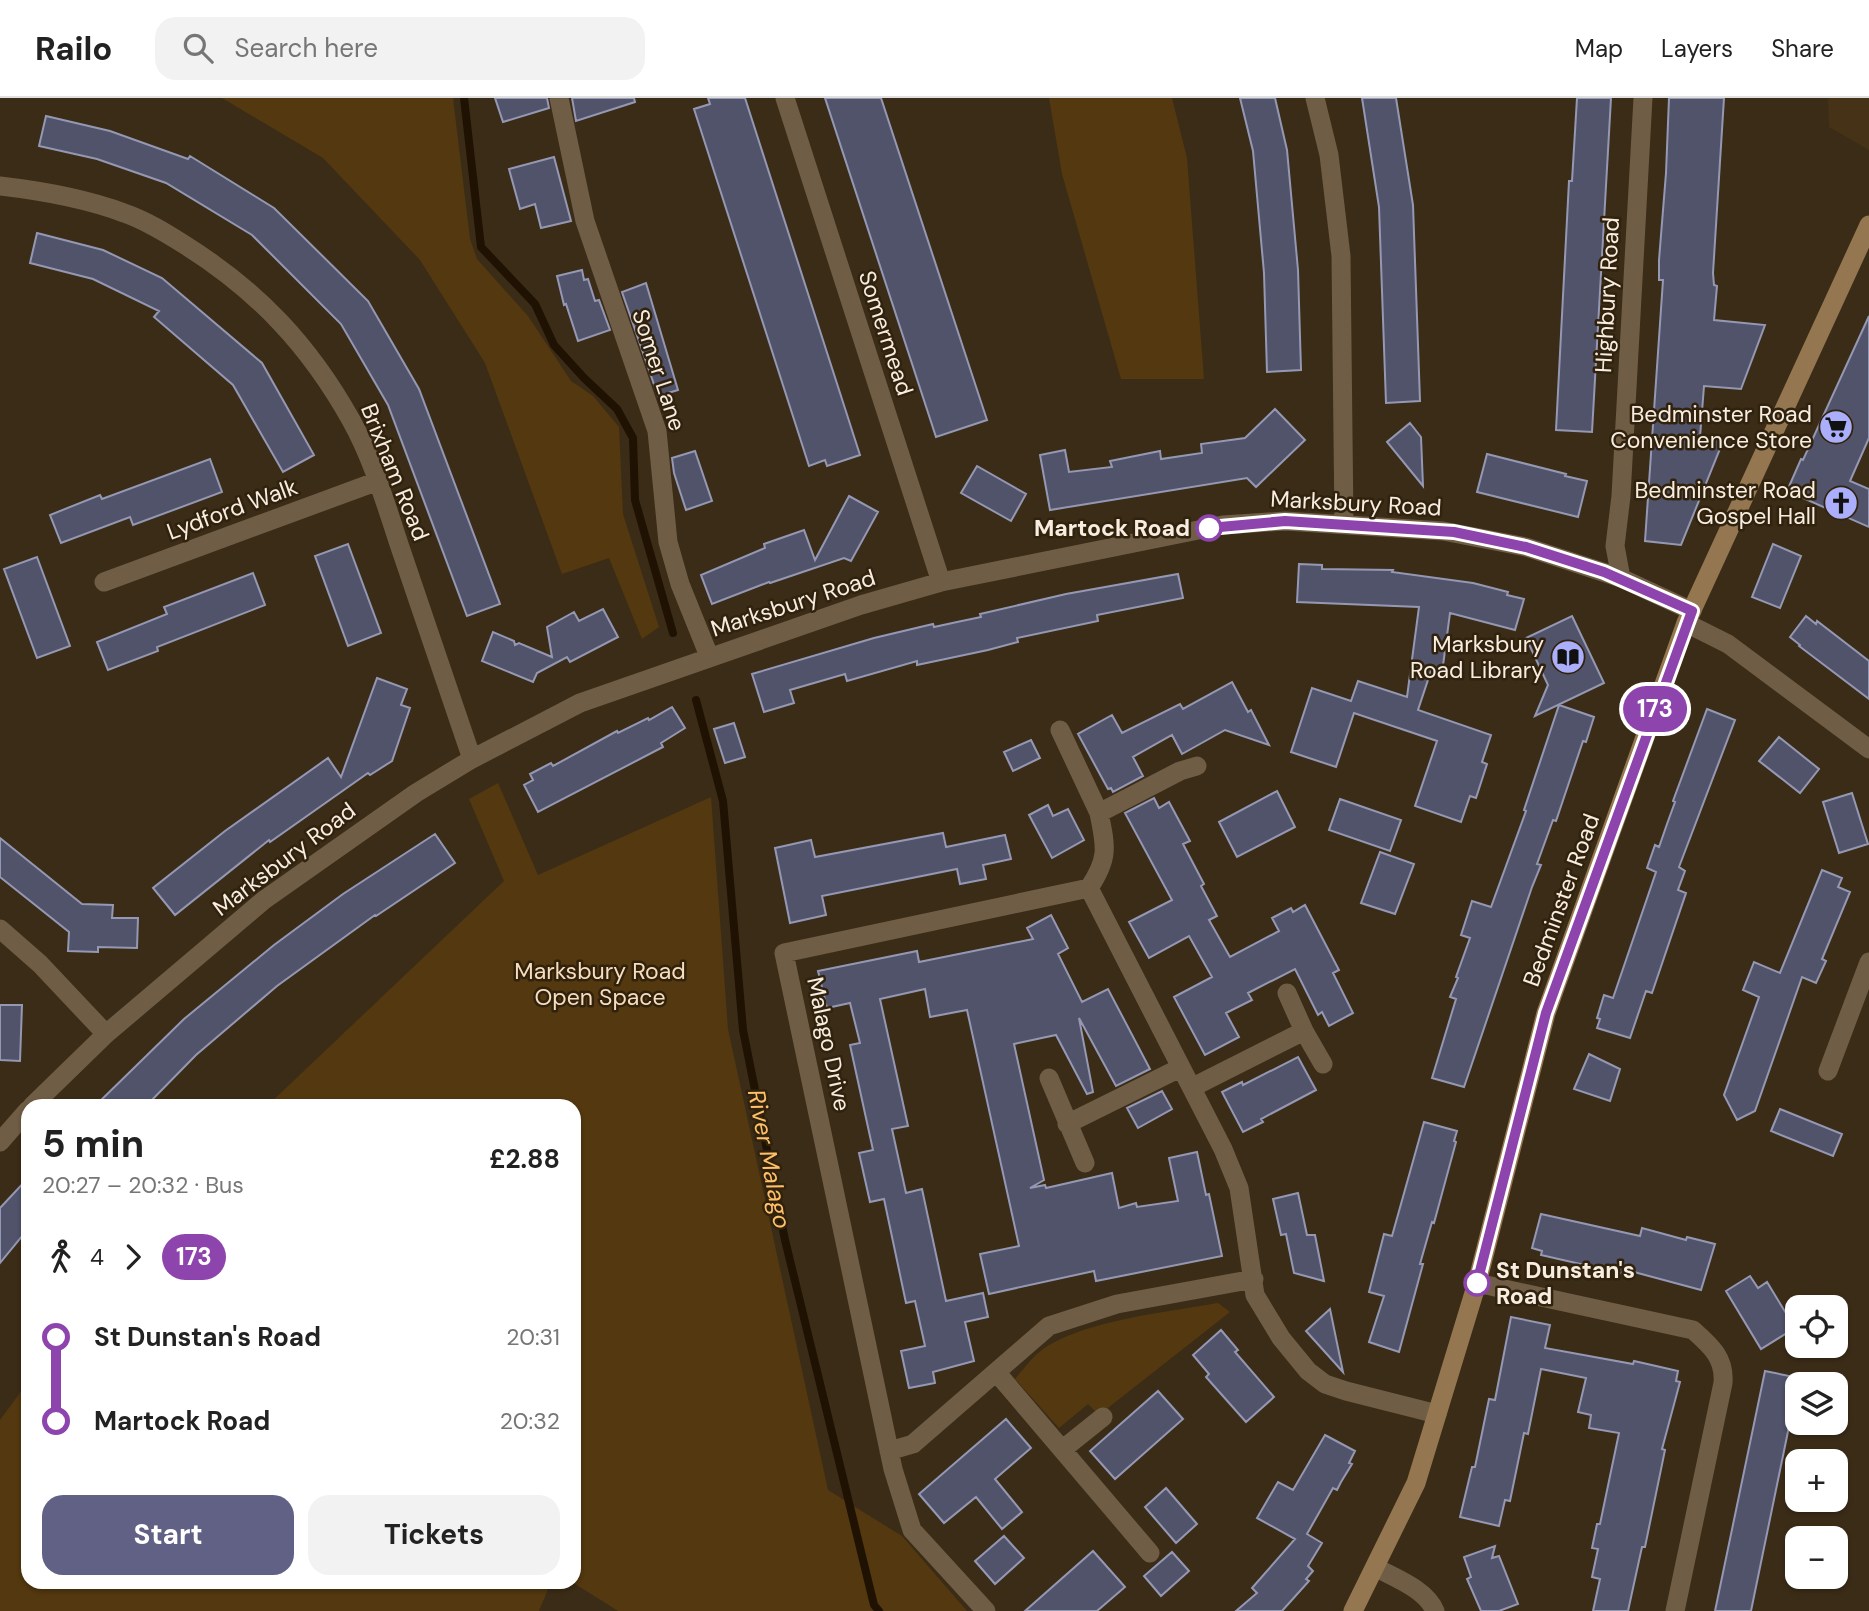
<!DOCTYPE html>
<meta charset="utf-8">
<style>
body{margin:0;font-family:"DM Sans",sans-serif;background:#f2f2f2;color:#222;height:100vh;display:flex;flex-direction:column;font-size:26px;white-space:nowrap}
*{box-sizing:border-box;margin:0}
p{font-size:23px;color:#767676}
.icon{flex:none;width:38px;height:38px;fill:none;stroke:currentColor;stroke-width:2;stroke-linecap:round;stroke-linejoin:round}
.map{position:relative;flex:1;overflow:hidden}
.details{position:absolute;left:21px;top:1001px;width:560px;height:490px;display:flex;flex-direction:column;background:#fff;border-radius:21px;box-shadow:0 2px 5px #0004}
.details>*{flex:none}
.badge{padding:0 14px;border-radius:23px;font-size:24px;line-height:46px}
.tools{position:absolute;left:1785px;top:1197px;display:grid;gap:14px}
.tools a{display:grid;place-items:center;width:63px;height:63px;border-radius:14px;background:#fff;box-shadow:0 2px 5px #0004;font-size:35px}
.map>.badge{position:absolute;translate:-50% -50%;box-shadow:0 0 0 4px #fff}
.legs{display:flex;align-items:center;gap:10px;height:77px;padding:0 21px;font-size:23px}
.legs p{margin-inline-start:auto}
.overview{display:flex;align-items:center;justify-content:space-between;height:119px;padding:0 21px}
h1{font-size:38px;font-weight:700;line-height:52px}
.primary-button{display:flex;gap:14px;margin-top:auto;padding:14px 21px}
.primary-button a{flex:1;height:80px;border-radius:21px;background:#606184;color:#fff;font-size:28px;font-weight:700;line-height:80px;text-align:center}
.primary-button a+a{background:#f2f2f2;color:#222}
ul{padding:0 21px;list-style:none}
li{display:flex;align-items:center;gap:24px;height:84px;font-size:26px}
li i{display:grid;place-items:center;width:10px;height:100%;margin:0 9px;background:currentColor}
li i::after{content:'';width:18px;height:18px;margin:-9px;border:5px solid;border-radius:50%;background:#fff}
li p{margin-inline-start:auto}
li:first-child i{background:linear-gradient(#0000 50%,currentColor 0)}
li:last-child i{background:linear-gradient(currentColor 50%,#0000 0)}
header{display:flex;align-items:center;gap:42px;box-sizing:border-box;height:98px;padding:0 35px;background:#fff;border-bottom:2px solid #e0e0e0}
header strong{font-size:33px}
nav{display:flex;gap:38px;margin-inline-start:auto;font-size:24px}
.search{width:490px;height:63px;background:#f2f2f2;display:flex;align-items:center;gap:18px;box-sizing:border-box;padding:0 24px;border-radius:21px;color:#767676;font-size:26px}
.map>svg:first-child{display:block}
.built{fill:#463217}
.green{fill:#533810}
.lines{fill:none;stroke-linecap:round;stroke-linejoin:round}
.stream{stroke:#201202;stroke-width:8}
.building{fill:#51536b;stroke:#9598b3;stroke-width:2}
.minor{stroke:#705d45;stroke-width:19}
.secondary{stroke:#947750;stroke-width:19}
.line-1-casing{stroke:#fff;stroke-width:16}
.line-1{stroke:#8e44ad;stroke-width:10}
.stop-1-dot{fill:#fff;stroke:#8e44ad;stroke-width:3.5}
.labels{text-anchor:middle;stroke-width:5;stroke-linejoin:round;paint-order:stroke}
.street-label{font-size:23px;fill:#f7ede0;stroke:#31220d}
.poi-label{font-size:23px;fill:#f7ede0;stroke:#31220d;text-anchor:end}
.stop-label{font-size:23px;font-weight:bold;fill:#f7ede0;stroke:#31220d;text-anchor:end}
.park-label{font-size:23px;fill:#f7ddbd;stroke:#31220d}
.water-label{font-size:24px;font-style:italic;fill:#ffc06a;stroke:#31220d}
</style>
<header>
<strong>Railo</strong>
<div class="search"><svg class="icon" aria-label="search" viewBox="0 0 24 24"><circle cx="10" cy="10" r="6"/><path d="M15 15l6 6"/></svg>Search here</div>
<nav><a>Map</a><a>Layers</a><a>Share</a></nav>
</header>
<div class="map">
<svg width="1869" height="1513" viewBox="0 0 1869 1513">
<rect width="100%" height="100%" fill="#3b2c17"/>
<!-- built -->
<path class="built" d="M1828,0h41v52l-40,-23z"/>
<!-- green -->
<path class="green" d="M222,0h231l17,141 7,20 51,57 43,65 22,15 26,31 4,87 36,113 -17,12 -33,-81 -47,16 -77,-211 -65,-103 -97,-102z
M1049,0h123l15,60 17,221h-83l-59,-205z
M498,685l40,92 173,-78 17,232 100,461 74,46 65,75h-349l-46,-29 2,-476h-307l237,-225 -35,-82z
M1218,1205l12,9 -131,103 -11,-11 -29,24 -44,-49c7,-8 14,-18 22,-25 38,-33 131,-42 181,-51z
M28,1284v200h523l-12,29h-539v-191z"/>
<g class="lines">
<!-- stream -->
<path class="stream" d="M464,0l17,149 54,57 19,41 30,33 33,31 16,29 2,62 38,133
M696,602l27,101 20,229 42,210 89,365 5,6"/>
</g>
<!-- building -->
<path class="building" d="M495,0h52l2,10 -46,14z
M572,0h62l1,4 -59,19z
M708,0h37l115,357 -33,11 -2,-6 -16,6 -115,-357 16,-5z
M825,0h56l106,322 -51,17z
M1240,0h35l12,52 11,120 3,100 -34,2 -3,-99 -11,-122z
M1362,0h34l17,107 7,196 -34,2 -7,-196z
M1577,0h34l-19,334 -36,-2 13,-249h3z
M1669,0h55l-11,175 1,12 3,1 -3,34 51,5 -24,64 -37,-3 -4,51 24,2 -43,106 -36,-4 18,-261h-4v-20l7,-87z
M46,18l64,15 78,28 2,-3 84,52 94,93 51,88 81,215 -33,12 -79,-211 -47,-81 -89,-89 -86,-52 -69,-24 -58,-13z
M554,59l17,64 -30,7 -6,-24 -15,5 -11,-40z
M37,135l66,17 59,28 100,85 52,92 -31,17 -50,-87 -79,-68 5,-6 -66,-32 -63,-16z
M582,172l2,10 4,-1 7,22 4,-1 11,30 -32,11 -12,-37 -2,1 -7,-29z
M646,185l32,107 -20,6 -36,-104z
M1869,218v122l-19,43 19,8v38l-82,-36 14,-32 2,1z
M1275,311l30,31 -49,47 -9,-9 -197,32 -10,-55 25,-5 4,22 43,-5 -2,-6 50,-10 1,8 41,-6 -1,-9 44,-6z
M1410,325l11,14 2,49 -36,-44z
M695,353l17,50 -26,9 -12,-37 -2,-15z
M1487,356l79,20 -1,2 22,5 -9,36 -101,-25z
M210,361l12,33 -89,33 -3,-8 -69,26 -11,-28 50,-20 2,4z
M977,368l49,28 -15,27 -50,-28z
M849,398l29,16 -27,49 -7,-3 -74,25 -1,-1 -57,22 -11,-29 64,-27 -1,-4 40,-14 11,30z
M348,446l33,89 -33,13 -33,-90z
M1773,446l28,12 -21,52 -28,-11z
M37,459l33,89 -33,12 -33,-89z
M1299,466l23,1v4l71,1 -1,2 81,11 35,9 -1,3 17,4 -9,31 -65,-17 -8,60 -11,-2 -13,39 73,25 -9,27 5,2 -11,34 -6,-2 -9,26 -46,-16 22,-65 -83,-28 -18,54 -45,-15 21,-64 39,13 7,-20 49,16 12,-90 -122,-5z
M253,475l12,32 -108,42 1,4 -50,19 -11,-28 70,-28 -3,-7z
M1178,476l5,24 -86,17 1,6 -81,17 1,4 -30,8 -71,15v-4l-70,20 -2,-7 -55,16 4,13 -30,9 -12,-38 122,-36 59,-14 1,3 23,-5 24,-5 -1,-3 86,-20z
M603,511l15,28 -48,25 -3,-5 -30,16 -4,9 -51,-21 11,-29 21,9 1,4 4,-2 33,14 -5,-30 27,-15 5,9z
M1572,518l32,67 -69,33 13,-31 -22,-47z
M1806,518l10,8 1,-3 52,40v38l-70,-53 1,-1 -10,-8z
M377,580l30,11 -6,16 9,3 -18,53 -22,14 -2,-2 -98,69 -1,-2 -94,75 -22,-27 72,-57 103,-73 13,19z
M1232,584l16,30 3,-2 18,35 -44,-15 -43,24 -10,-19 -39,22 10,19 -30,16 -2,-4 -3,1 -30,-55 34,-19 10,18 58,-29 3,5z
M1559,607l35,12 -8,25 -3,-1 -27,80 -3,-1 -16,44 4,1 -9,22 -68,200 -32,-9 24,-79 -6,-2 8,-19 -2,-1 14,-39 -9,-3 11,-34 19,6 35,-96 -2,-1z
M672,609l13,21 -24,15 2,4 -125,65 -14,-27 9,-5 -3,-6 21,-11 2,3 64,-35 1,2 30,-15 1,2z
M1707,611l28,11 -56,147 6,4 -7,19 8,3 -34,100 -6,-2 -16,47 -33,-10 3,-9 -3,-1 7,-23 9,3 43,-126 -9,-4 8,-23 4,2 8,-23 8,-22 -2,-1z
M734,625l11,34 -20,6 -11,-34z
M1779,639l40,32 -19,24 -41,-32z
M1031,642l9,18 -27,13 -9,-19z
M1277,693l18,36 -58,30 -18,-35z
M1852,695l16,51 -29,9 -16,-51z
M1154,700l5,10 10,-6 21,39 -7,3 21,40 -3,2 16,30 -8,4 21,37 49,-26 -7,-13 19,-10 2,4 12,-7 34,65 -6,3 20,40 -24,13 -7,-14 -4,3 -23,-46 -47,24 4,7 -26,13 13,24 -34,18 -31,-58 38,-20 -23,-41 -40,22 -20,-36 43,-22 -47,-87z
M1340,701l61,21 -11,31 -61,-21z
M1048,707l5,11 15,-7 16,31 -32,18 -23,-43z
M943,735l3,14 59,-12 6,24 -28,6 3,14 -26,5 -3,-15 -135,27 4,19 -36,8 -15,-75 36,-8 4,17z
M435,736l20,29 -79,53 -1,-1 -98,71 -81,69 -50,51h-51l89,-87 90,-74 69,-51z
M0,740l82,66 31,1 -1,13h26l-1,30 -39,-1v5l-30,-1 1,-19 -69,-55z
M1380,754l34,12 -19,50 -34,-11z
M1822,772l20,8 -4,9 12,5 -28,67 4,2 -10,22 -14,-6 -47,134 -18,9 -13,-25 35,-98 -16,-7 11,-28 26,11z
M1051,817l17,33 -10,6 24,48 26,-13 42,80 -34,17 -37,-68 14,74 -6,2 -31,-59 -42,9 30,136 -14,8 15,-3 1,3 66,-15 7,35 17,-5 1,4 41,-6 -9,-43 28,-6 9,43 3,-1 13,62 -126,25 -2,-10 -105,23 -9,-40 39,-8 -52,-236 -37,7 -5,-28 -45,10 28,127 -16,3 14,64 16,-4 24,112 37,-8 5,24 -23,5 9,39 -41,11 2,11 -26,5 -8,-37 24,-5 -10,-45 -9,2 -22,-104 -14,3 -11,-49 14,-3 -23,-105 10,-2 -10,-40 -23,5 -9,-37 99,-20 2,11 114,-23 -6,-11z
M0,907h22l-2,56 -20,-1z
M1589,956l31,15 -10,32 -36,-12z
M1298,959l18,33 -55,29 2,3 -20,10 -21,-40 20,-10 1,3z
M1162,993l10,18 -34,19 -11,-20z
M1780,1011l62,25 -9,22 -62,-25z
M1424,1024l33,9 -3,10 2,1 -22,81 -2,-1 -12,42h3l-24,88 -30,-10 15,-46 -15,-4 15,-58 8,2z
M28,1080v51l-28,34v-55z
M1298,1095l9,42h8l9,46 -30,-8 -8,-39 -5,1 -8,-36z
M1541,1116l99,22 2,-8 44,12 1,-3 28,7 -14,46 -67,-18 -1,4 -92,-21 1,-4 -10,-3z
M1750,1178l8,12 9,-6 28,46 -34,21 -35,-58z
M1330,1211l13,63 -37,-41z
M1511,1219l39,8 -5,23 88,16 1,-3 44,10 -2,10 4,1 -18,67 3,1 -20,97h-3l-14,64h-35l7,-32 -8,-2 6,-28 -6,-1 5,-24h3l19,-91 -30,-5 2,-13 -13,-3 8,-34 -45,-9 -13,65 -4,-1 -14,68 -5,-1 -6,26 -39,-9 12,-50h3l14,-68 6,1z
M1221,1232l17,20 -3,2 39,45 -28,25 -40,-45 3,-3 -16,-19z
M1765,1273l34,7 -48,233h-36z
M1158,1293l25,28 -68,60 -25,-28z
M1006,1321l25,29 -36,31 27,33 -20,17 -26,-32 -32,26 -25,-29z
M1325,1337l30,16 -6,12 3,1 -11,18 -4,8 -4,-2 -26,46 15,9 -14,23 5,5 -7,8 3,2 -27,30h-46l21,-18 -5,-5 43,-49 -38,-21 21,-36 15,8z
M1166,1390l31,36 -21,19 -31,-36z
M1004,1438l20,22 -29,26 -20,-23z
M1495,1448l-3,12 7,-2 19,48 -19,7h-18l-14,-32 4,-2 -7,-20z
M1093,1453l32,36 -28,24h-72z
M1172,1454l17,19 -28,25 -17,-20z"/>
<g class="lines">
<!-- minor -->
<path class="minor" d="M559,0l26,123 72,210 11,111 12,42 29,72
M785,0l156,484
M1315,0l14,57 12,101 3,268
M0,88c43,5 84,12 124,27 21,7 42,20 61,32 73,46 124,100 166,175 23,41 36,89 51,133 24,69 47,138 70,206
M1621,480l-6,-32 6,-50 22,-398
M104,484l274,-101
M1686,525l42,21 141,105
M1060,632l39,83
M1089,790l134,261 16,39 16,107 26,43 27,33 17,13 21,7 91,23
M0,831l40,35 66,70
M1287,895l17,38
M1828,973l41,-109
M1049,980l36,85
M1193,989l111,-56 19,33
M32,1008l74,-72 158,-134 152,-107 56,-34 108,-56 281,-98 80,-23 282,-57 62,-4 158,10 83,16 95,31 71,33
M1067,1026l113,-56
M0,1044l28,-32
M1477,1185l216,47c18,16 32,28 30,53l-48,228
M997,1275l153,180
M1063,1351l40,-32
M889,1353l24,-7 136,-118 68,-22 137,-25
M1375,1469c20,11 51,22 60,44
M986,1513l-74,-81 -19,-61 -109,-516 305,-65c20,-30 17,-41 10,-75l81,-42 17,-5"/>
<!-- secondary -->
<path class="secondary" d="M1353,1513l63,-128 61,-200 69,-270 140,-390 183,-398"/>
</g>
<g class="lines">
<!-- line-1 casing -->
<g class="line-1-casing">
<path id="line-1" d="M1209,430l76,-7 169,11 72,15 78,25 88,39 -146,402 -69,270"/>
</g>
<!-- line-1 -->
<use href="#line-1" class="line-1"/>
</g>
<!-- icons -->
<defs>
<g id="supermarket-disc" transform="scale(1.75)"><circle r="9.5" fill="#abaffb" stroke="#31220d"/><path d="M-6-5.5h2.5l.6 2H6L4.5 2H-2.5L-4.4-4H-6ZM-1.5 3.2a1.3 1.3 0 1 0 .1 0ZM3 3.2a1.3 1.3 0 1 0 .1 0Z" fill="#111"/></g>
<g id="church-disc" transform="scale(1.75)"><circle r="9.5" fill="#abaffb" stroke="#31220d"/><path d="M-1.2-6h2.4v3.5h3.3v2.4h-3.3V6h-2.4V-.1h-3.3v-2.4h3.3Z" fill="#111"/></g>
<g id="library-disc" transform="scale(1.75)"><circle r="9.5" fill="#abaffb" stroke="#31220d"/><path d="M-6-4Q-3-5.5-.7-3.5V5Q-3 3-6 4ZM6-4Q3-5.5 .7-3.5V5Q3 3 6 4Z" fill="#111"/></g>
</defs>
<g fill-rule="evenodd">
<use href="#supermarket-disc" x="1836" y="329"/>
<use href="#church-disc" x="1841" y="405"/>
<use href="#library-disc" x="1568" y="559"/>
</g>
<!-- markers -->
<g class="stop-1-dot">
<circle cx="1209" cy="430" r="12"/>
<circle cx="1477" cy="1185" r="12"/>
</g>
<g class="labels">
<!-- street labels -->
<g class="street-label">
<text transform="translate(1607 197) rotate(-87)" y="8">Highbury Road</text>
<text transform="translate(886 235) rotate(72)" y="8">Somermead</text>
<text transform="translate(659 272) rotate(72)" y="8">Somer Lane</text>
<text transform="translate(395 374) rotate(68)" y="8">Brixham Road</text>
<text transform="translate(1356 405) rotate(3)" y="8">Marksbury Road</text>
<text transform="translate(232 411) rotate(-20)" y="8">Lydford Walk</text>
<text transform="translate(793 505) rotate(-18)" y="8">Marksbury Road</text>
<text transform="translate(284 761) rotate(-37)" y="8">Marksbury Road</text>
<text transform="translate(1561 802) rotate(-70)" y="8">Bedminster Road</text>
<text transform="translate(829 946) rotate(78)" y="8">Malago Drive</text>
</g>
<!-- poi labels -->
<g class="poi-label">
<text x="1812" y="324">Bedminster Road<tspan x="1812" dy="26">Convenience Store</tspan></text>
<text x="1816" y="400">Bedminster Road<tspan x="1816" dy="26">Gospel Hall</tspan></text>
<text x="1544" y="554">Marksbury<tspan x="1544" dy="26">Road Library</tspan></text>
</g>
<!-- stop labels -->
<g class="stop-label">
<text x="1190" y="438">Martock Road</text>
<text x="1496" y="1180" text-anchor="start">St Dunstan's<tspan x="1496" dy="26">Road</tspan></text>
</g>
<!-- park labels -->
<g class="park-label">
<text x="600" y="881">Marksbury Road<tspan x="600" dy="26">Open Space</tspan></text>
</g>
<!-- water labels -->
<g class="water-label">
<text transform="translate(769 1061) rotate(79)" y="8">River Malago</text>
</g>
</g>
</svg>
<div class="tools">
<a><svg class="icon" aria-label="locate" viewBox="0 0 24 24"><circle cx="12" cy="12" r="6"/><path d="M12 2v4M12 18v4M2 12h4M18 12h4"/></svg></a>
<a><svg class="icon" aria-label="layers" viewBox="0 0 24 24"><path d="M12 4l9 5-9 5-9-5zM3 14l9 5 9-5"/></svg></a>
<a>+</a>
<a>−</a>
</div>
<b class="badge" style="left:1655px;top:611px;background:#8e44ad;color:#fff">173</b>
<section class="details">
<div class="overview"><div><h1>5 min</h1><p>20:27 – 20:32 · Bus</p></div><b>£2.88</b></div>
<div class="legs"><svg class="icon" aria-label="walk" viewBox="0 0 24 24"><circle cx="13" cy="4" r="2"/><path d="M13 8l-2 6 4 7M11 14l-3 7M7 12l3-4h3l4 4"/></svg>4<svg class="icon" aria-label="forward" viewBox="0 0 24 24"><path d="M9 5l7 7-7 7"/></svg><b class="badge" style="background:#8e44ad;color:#fff">173</b></div>
<ul>
<li><i style="color:#8e44ad"></i><b>St Dunstan's Road</b><p>20:31</p></li>
<li><i style="color:#8e44ad"></i><b>Martock Road</b><p>20:32</p></li>
</ul>
<div class="primary-button"><a>Start</a><a>Tickets</a></div>
</section>
</div>
